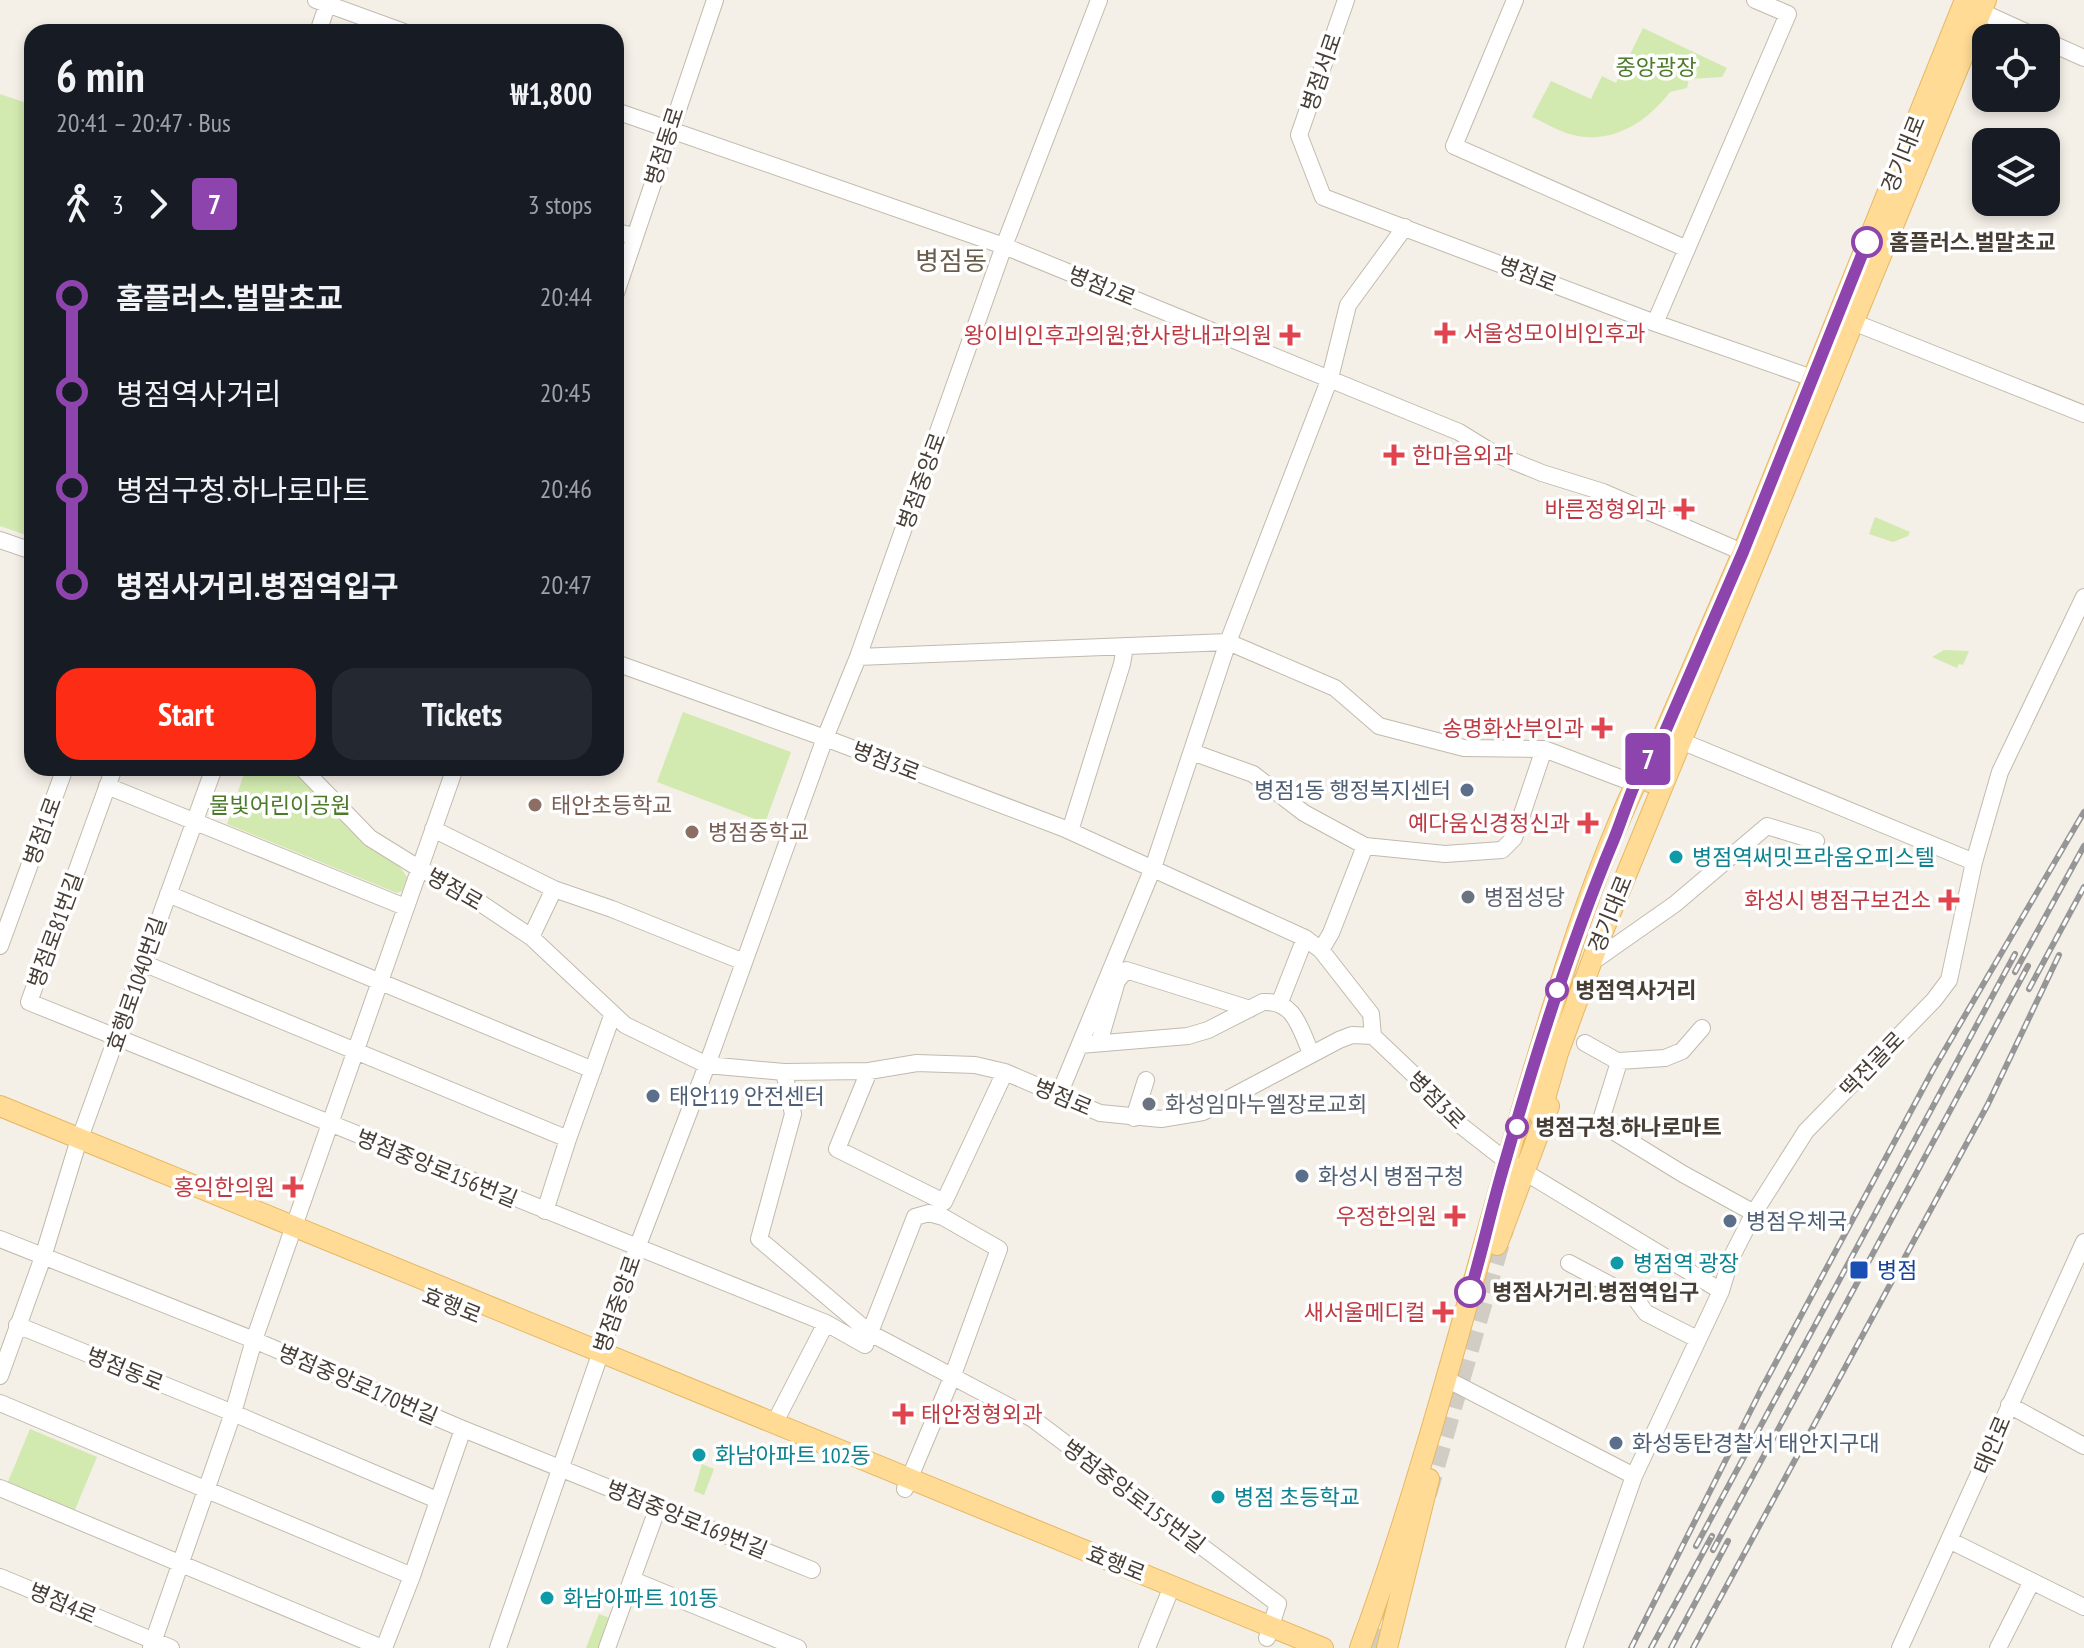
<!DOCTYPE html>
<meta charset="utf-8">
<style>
body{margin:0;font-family:"PT Sans Narrow","Noto Sans KR",sans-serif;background:#242831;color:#f1f3f6;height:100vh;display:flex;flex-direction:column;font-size:30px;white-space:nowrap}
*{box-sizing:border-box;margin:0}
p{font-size:26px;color:#9ea1a6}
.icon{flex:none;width:44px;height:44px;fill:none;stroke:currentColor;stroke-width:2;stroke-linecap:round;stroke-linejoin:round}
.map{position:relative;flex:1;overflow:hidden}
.details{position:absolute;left:24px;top:24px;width:600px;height:752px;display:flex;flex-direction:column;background:#171b24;border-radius:24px;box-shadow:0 4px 12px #0003}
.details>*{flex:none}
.badge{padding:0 16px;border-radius:6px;font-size:28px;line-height:52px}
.fabs{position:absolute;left:1972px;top:24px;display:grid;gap:16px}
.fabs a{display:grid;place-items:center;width:88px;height:88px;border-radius:16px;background:#171b24;box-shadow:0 4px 12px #0003;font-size:40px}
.map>.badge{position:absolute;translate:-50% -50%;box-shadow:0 0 0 4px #fff}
.legs{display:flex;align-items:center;gap:12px;height:88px;padding:0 32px;font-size:26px}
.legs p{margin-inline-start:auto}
.summary{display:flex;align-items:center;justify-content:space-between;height:136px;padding:0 32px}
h1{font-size:44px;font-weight:800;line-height:60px}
.primary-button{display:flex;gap:16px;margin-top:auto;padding:16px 32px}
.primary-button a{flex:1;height:92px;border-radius:24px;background:#fd2c15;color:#fff;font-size:32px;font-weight:800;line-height:92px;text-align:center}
.primary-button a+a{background:#242831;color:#f1f3f6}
ul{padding:0 32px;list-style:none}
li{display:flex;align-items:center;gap:28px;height:96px;font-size:30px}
li i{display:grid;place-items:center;width:12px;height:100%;margin:0 10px;background:currentColor}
li i::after{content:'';width:20px;height:20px;margin:-10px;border:6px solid;border-radius:50%;background:#171b24}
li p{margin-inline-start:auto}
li:first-child i{background:linear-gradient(#0000 50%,currentColor 0)}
li:last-child i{background:linear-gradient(currentColor 50%,#0000 0)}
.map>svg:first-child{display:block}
.green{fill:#d2e9af}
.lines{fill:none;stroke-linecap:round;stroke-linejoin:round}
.major-tunnel{stroke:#d1ccc4;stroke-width:20;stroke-dasharray:20 10;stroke-linecap:butt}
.minor-casing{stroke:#c2baac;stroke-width:18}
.major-casing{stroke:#e6b863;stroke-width:22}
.minor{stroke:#fff;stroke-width:16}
.major{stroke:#ffdb95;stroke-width:20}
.rail-casing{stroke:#969696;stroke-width:6}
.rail{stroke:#fff;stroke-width:3;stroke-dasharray:9;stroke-linecap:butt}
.line-1-casing{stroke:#fff;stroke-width:18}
.line-1{stroke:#8e44ad;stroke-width:12}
.stop-1-dot{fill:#fff;stroke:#8e44ad;stroke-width:4}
.health-dot{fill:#e0444e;stroke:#fff;stroke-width:3}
.service-dot{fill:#5c6f8a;stroke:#fff;stroke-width:3}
.education-dot{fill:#8d6e63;stroke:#fff;stroke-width:3}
.culture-dot{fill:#0f9aa8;stroke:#fff;stroke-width:3}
.worship-dot{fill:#6b7280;stroke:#fff;stroke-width:3}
.transit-dot{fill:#1a4fb4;stroke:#fff;stroke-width:3}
.labels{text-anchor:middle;stroke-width:7;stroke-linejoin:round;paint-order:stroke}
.park-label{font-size:22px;fill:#4b7a28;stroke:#fff}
.street-label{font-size:22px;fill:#473f36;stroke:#fff}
.stop-label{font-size:22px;font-weight:bold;fill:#473f36;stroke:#fff;text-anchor:start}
.health-label{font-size:22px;fill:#be3a42;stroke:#fff;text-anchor:end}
.service-label{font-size:22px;fill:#4e5e75;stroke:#fff;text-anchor:start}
.education-label{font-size:22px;fill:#785e54;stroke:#fff;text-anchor:start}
.culture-label{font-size:22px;fill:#0d838f;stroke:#fff;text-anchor:start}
.worship-label{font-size:22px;fill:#5b616d;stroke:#fff;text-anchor:start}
.transit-label{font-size:22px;fill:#164399;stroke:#fff;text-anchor:start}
.quarter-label{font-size:26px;fill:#6a5d4d;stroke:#fff}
</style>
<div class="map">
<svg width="2084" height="1648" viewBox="0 0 2084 1648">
<rect width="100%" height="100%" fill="#f4efe7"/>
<!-- green -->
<path class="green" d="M1643,28l84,40 -5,9 -33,2 -2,9 -17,4c-25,32 -61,55 -104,41 -11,-4 -23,-11 -34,-16l19,-36 40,18 11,-23 14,7z
M0,94l32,11v432l-32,-11z
M1875,517l35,15 -2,4 -15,6 -24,-8z
M1944,650l25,1 -6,14 -4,-1 -2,4 -25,-11z
M683,712l108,40 -26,71 -108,-41z
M246,768h51c20,25 39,49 63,70 15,13 37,21 47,39l-5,14 -5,2 -170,-69z
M30,1429l67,28 -23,55 -67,-28z
M702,1464l12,5 -10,26 -10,-4z
M599,1614l11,4 -10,30h-14z"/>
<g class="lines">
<!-- major-tunnel -->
<path class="major-tunnel" d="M1518,1156l13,-42
M1427,1494l77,-265
M1373,1648l19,-66"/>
<!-- minor casing -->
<g class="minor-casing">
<path id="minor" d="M316,0l88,32
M1346,0l-47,135 24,62 332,126 157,55
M1515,0l-61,146 233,103
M1971,7l68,31
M318,32l11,-32
M2046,41l38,17
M616,111l388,135 455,186 34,21 49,20 61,19 151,65
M616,232l19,4
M616,293l99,-293
M1853,322l231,92
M1655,323l133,-309 -33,-14
M0,540l32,11
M858,657l370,-15 107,46 44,38 85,22 80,1 92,35
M616,663l209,75 238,90 242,110 16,12 50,64 2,22
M1681,741l293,121
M1192,752l61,22 51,39 61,33 80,8 57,-4 12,-12 30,-89
M114,768l-85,234 797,321 39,22 50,-128 14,-4 14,4 56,32 -46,126 -48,114
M302,768l68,70 50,31 35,17 76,51 94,88 82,40 77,7 85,-1 48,-8 58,2 30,7 95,41 61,6 42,-7 136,-72 13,-5 21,1
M107,786l298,121
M433,829l121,60 58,20 132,53
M1070,831l52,-167 3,-18
M168,894l425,176
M531,937l23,-48
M0,946l65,-178
M1321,950l10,-17 34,-87
M1598,958l77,-54 92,-78 49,15
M143,963l425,176
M1280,1002l25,-64
M1373,1036l41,39 45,49 46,36 216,131
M1099,1043l18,-62 9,-11 124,39
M1585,1043l34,19 -19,61 83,51 71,39
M1080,1045l108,-9 20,-6 55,-28c32,-2 37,27 48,51
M1619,1061l46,-3 17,-7 20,-23
M869,1071l-32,78 107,53 61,-130
M784,1072l9,42 -34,125 111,94 163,86 245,185 -11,34
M1058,1097l95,-229 75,-226 102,-264 18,-73 57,-78
M1134,1118l12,-38
M545,1211l23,-72 44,-123
M0,1239l254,101 209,89 349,141
M1569,1263l66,35 11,15 51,26
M17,1325l216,88 204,87
M0,1376l43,-119 33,-108 138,-381
M1456,1384l178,92
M0,1403l412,173
M2009,1405l75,41
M775,1422l51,-99
M0,1488l382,160
M1951,1541l133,66
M0,1577l171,71
M633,1580l165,68
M151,1648l82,-235 21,-73 201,-572
M384,1648l28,-72 51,-147
M498,1648l139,-400 70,-183 118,-327 33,-81 146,-411 95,-246
M607,1648l51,-141
M1147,1648l21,-52
M1574,1648l60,-172 87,-185 10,-33 23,-45 52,-82 128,-131 15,-20 25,-118 26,-90 84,-175
M1900,1648l184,-406
M1998,1648l34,-67"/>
</g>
<!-- major casing -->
<g class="major-casing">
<path id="major" d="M1650,782l12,-29 -1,-12 82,-189 222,-552
M0,1106l1323,542
M1540,1116l18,-63 43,-117 385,-936
M1497,1245l52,-139
M1360,1648c68,-184 114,-376 169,-563 33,-110 67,-222 118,-325
M1387,1648l42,-169"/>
</g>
<!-- minor -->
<use href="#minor" class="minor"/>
<!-- major -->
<use href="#major" class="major"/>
<!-- rail casing -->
<g class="rail-casing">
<path id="rail" d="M2015,972l69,-126
M2029,989l55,-102
M1696,1546l319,-592
M1713,1550l315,-584
M1631,1648l130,-258 172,-320 151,-258
M1651,1648l61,-112
M1671,1648l57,-107
M1693,1648l295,-544 71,-149"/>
</g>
<!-- rail -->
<use href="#rail" class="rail"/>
</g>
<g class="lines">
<!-- line-1 casing -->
<g class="line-1-casing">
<path id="line-1" d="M1470,1292c13,-43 22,-87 35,-130 31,-109 65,-218 109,-323 13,-32 23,-73 47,-98l82,-189 124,-310"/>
</g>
<!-- line-1 -->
<use href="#line-1" class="line-1"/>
</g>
<!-- markers -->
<g class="stop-1-dot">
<circle cx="1867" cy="242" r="14"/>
<circle cx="1557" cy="990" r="10"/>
<circle cx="1517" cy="1127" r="10"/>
<circle cx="1470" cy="1292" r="14"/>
</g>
<g class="health-dot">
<path d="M1441 321h8v8h8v8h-8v8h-8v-8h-8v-8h8z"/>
<path d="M1286 323h8v8h8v8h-8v8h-8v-8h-8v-8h8z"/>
<path d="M1390 443h8v8h8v8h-8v8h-8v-8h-8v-8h8z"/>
<path d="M1680 497h8v8h8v8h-8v8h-8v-8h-8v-8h8z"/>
<path d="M1598 716h8v8h8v8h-8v8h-8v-8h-8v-8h8z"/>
<path d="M1584 811h8v8h8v8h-8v8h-8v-8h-8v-8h8z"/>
<path d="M1945 888h8v8h8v8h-8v8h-8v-8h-8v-8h8z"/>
<path d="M289 1175h8v8h8v8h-8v8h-8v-8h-8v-8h8z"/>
<path d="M1451 1204h8v8h8v8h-8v8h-8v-8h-8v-8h8z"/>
<path d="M1439 1300h8v8h8v8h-8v8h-8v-8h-8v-8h8z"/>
<path d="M899 1402h8v8h8v8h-8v8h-8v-8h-8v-8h8z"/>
</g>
<g class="service-dot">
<circle cx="1467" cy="790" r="8"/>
<circle cx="653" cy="1096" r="8"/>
<circle cx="1302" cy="1176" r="8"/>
<circle cx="1730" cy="1221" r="8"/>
<circle cx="1616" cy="1443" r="8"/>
</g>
<g class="education-dot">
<circle cx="535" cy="805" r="8"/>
<circle cx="692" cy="832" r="8"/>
</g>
<g class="culture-dot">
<circle cx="1676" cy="857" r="8"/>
<circle cx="1617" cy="1263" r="8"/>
<circle cx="699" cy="1455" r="8"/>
<circle cx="1218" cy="1497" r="8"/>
<circle cx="547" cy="1598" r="8"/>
</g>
<g class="worship-dot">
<circle cx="1468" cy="897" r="8"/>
<circle cx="1149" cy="1104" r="8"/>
</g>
<rect class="transit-dot" x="1849" y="1260" width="20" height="20" rx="4"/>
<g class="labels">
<!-- park labels -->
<g class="park-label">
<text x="1656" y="75">중앙광장</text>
<text x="280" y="813">물빛어린이공원</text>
</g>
<!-- street labels -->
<g class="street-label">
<text transform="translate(1321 72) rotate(-71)" y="8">병점서로</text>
<text transform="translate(664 146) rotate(-72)" y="8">병점동로</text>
<text transform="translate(1903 154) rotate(-68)" y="8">경기대로</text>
<text transform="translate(1528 274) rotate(21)" y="8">병점로</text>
<text transform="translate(1102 286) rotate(22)" y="8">병점2로</text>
<text transform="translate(921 481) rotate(-70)" y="8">병점중앙로</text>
<text transform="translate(886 761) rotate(21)" y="8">병점3로</text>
<text transform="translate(42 831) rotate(-70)" y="8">병점1로</text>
<text transform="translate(455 889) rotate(30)" y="8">병점로</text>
<text transform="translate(1610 914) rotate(-68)" y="8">경기대로</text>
<text transform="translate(55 930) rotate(-70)" y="8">병점로81번길</text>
<text transform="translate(136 984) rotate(-71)" y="8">효행로1040번길</text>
<text transform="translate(1872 1064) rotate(-46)" y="8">떡전골로</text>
<text transform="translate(1063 1097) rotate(23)" y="8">병점로</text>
<text transform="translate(1437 1100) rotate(45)" y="8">병점3로</text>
<text transform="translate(437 1168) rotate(22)" y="8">병점중앙로156번길</text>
<text transform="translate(617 1304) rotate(-71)" y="8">병점중앙로</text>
<text transform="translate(452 1305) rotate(22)" y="8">효행로</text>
<text transform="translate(125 1369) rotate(22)" y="8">병점동로</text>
<text transform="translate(358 1384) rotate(23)" y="8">병점중앙로170번길</text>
<text transform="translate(1992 1445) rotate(-67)" y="8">태안로</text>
<text transform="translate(1134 1496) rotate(37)" y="8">병점중앙로155번길</text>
<text transform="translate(687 1519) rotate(22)" y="8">병점중앙로169번길</text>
<text transform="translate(1116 1563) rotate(22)" y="8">효행로</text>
<text transform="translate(63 1603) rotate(23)" y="8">병점4로</text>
</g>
<!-- stop labels -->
<g class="stop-label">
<text x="1889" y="250">홈플러스.벌말초교</text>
<text x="1575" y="998">병점역사거리</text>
<text x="1535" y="1135">병점구청.하나로마트</text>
<text x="1492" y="1300">병점사거리.병점역입구</text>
</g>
<!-- health labels -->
<g class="health-label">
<text x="1463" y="341" text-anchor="start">서울성모이비인후과</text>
<text x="1272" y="343">왕이비인후과의원;한사랑내과의원</text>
<text x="1412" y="463" text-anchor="start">한마음외과</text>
<text x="1666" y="517">바른정형외과</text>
<text x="1584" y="736">송명화산부인과</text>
<text x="1570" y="831">예다움신경정신과</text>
<text x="1931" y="908">화성시 병점구보건소</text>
<text x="275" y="1195">홍익한의원</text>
<text x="1437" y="1224">우정한의원</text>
<text x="1425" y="1320">새서울메디컬</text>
<text x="921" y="1422" text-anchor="start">태안정형외과</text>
</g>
<!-- service labels -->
<g class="service-label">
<text x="1451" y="798" text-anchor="end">병점1동 행정복지센터</text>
<text x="669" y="1104">태안119 안전센터</text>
<text x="1318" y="1184">화성시 병점구청</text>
<text x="1746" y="1229">병점우체국</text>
<text x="1632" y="1451">화성동탄경찰서 태안지구대</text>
</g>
<!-- education labels -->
<g class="education-label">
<text x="551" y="813">태안초등학교</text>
<text x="708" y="840">병점중학교</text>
</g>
<!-- culture labels -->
<g class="culture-label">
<text x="1692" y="865">병점역써밋프라움오피스텔</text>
<text x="1633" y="1271">병점역 광장</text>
<text x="715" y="1463">화남아파트 102동</text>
<text x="1234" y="1505">병점 초등학교</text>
<text x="563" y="1606">화남아파트 101동</text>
</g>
<!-- worship labels -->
<g class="worship-label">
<text x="1484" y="905">병점성당</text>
<text x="1165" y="1112">화성임마누엘장로교회</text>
</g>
<!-- transit labels -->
<g class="transit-label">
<text x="1877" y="1278">병점</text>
</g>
<!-- quarter labels -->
<g class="quarter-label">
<text x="951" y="270">병점동</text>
</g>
</g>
</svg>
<div class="fabs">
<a><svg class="icon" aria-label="locate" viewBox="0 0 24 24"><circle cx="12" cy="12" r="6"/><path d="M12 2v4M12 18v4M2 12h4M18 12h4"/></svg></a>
<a><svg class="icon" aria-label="layers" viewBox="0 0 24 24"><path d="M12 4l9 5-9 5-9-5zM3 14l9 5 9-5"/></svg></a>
</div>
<b class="badge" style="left:1648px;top:759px;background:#8e44ad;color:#fff">7</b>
<section class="details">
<div class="summary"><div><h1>6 min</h1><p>20:41 – 20:47 · Bus</p></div><b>₩1,800</b></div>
<div class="legs"><svg class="icon" aria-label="walk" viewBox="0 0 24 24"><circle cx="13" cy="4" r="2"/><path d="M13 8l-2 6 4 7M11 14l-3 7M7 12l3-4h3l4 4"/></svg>3<svg class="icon" aria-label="forward" viewBox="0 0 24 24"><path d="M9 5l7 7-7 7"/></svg><b class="badge" style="background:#8e44ad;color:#fff">7</b><p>3 stops</p></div>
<ul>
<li><i style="color:#8e44ad"></i><b>홈플러스.벌말초교</b><p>20:44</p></li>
<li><i style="color:#8e44ad"></i><span>병점역사거리</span><p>20:45</p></li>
<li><i style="color:#8e44ad"></i><span>병점구청.하나로마트</span><p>20:46</p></li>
<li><i style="color:#8e44ad"></i><b>병점사거리.병점역입구</b><p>20:47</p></li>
</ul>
<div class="primary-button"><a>Start</a><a>Tickets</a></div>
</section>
</div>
